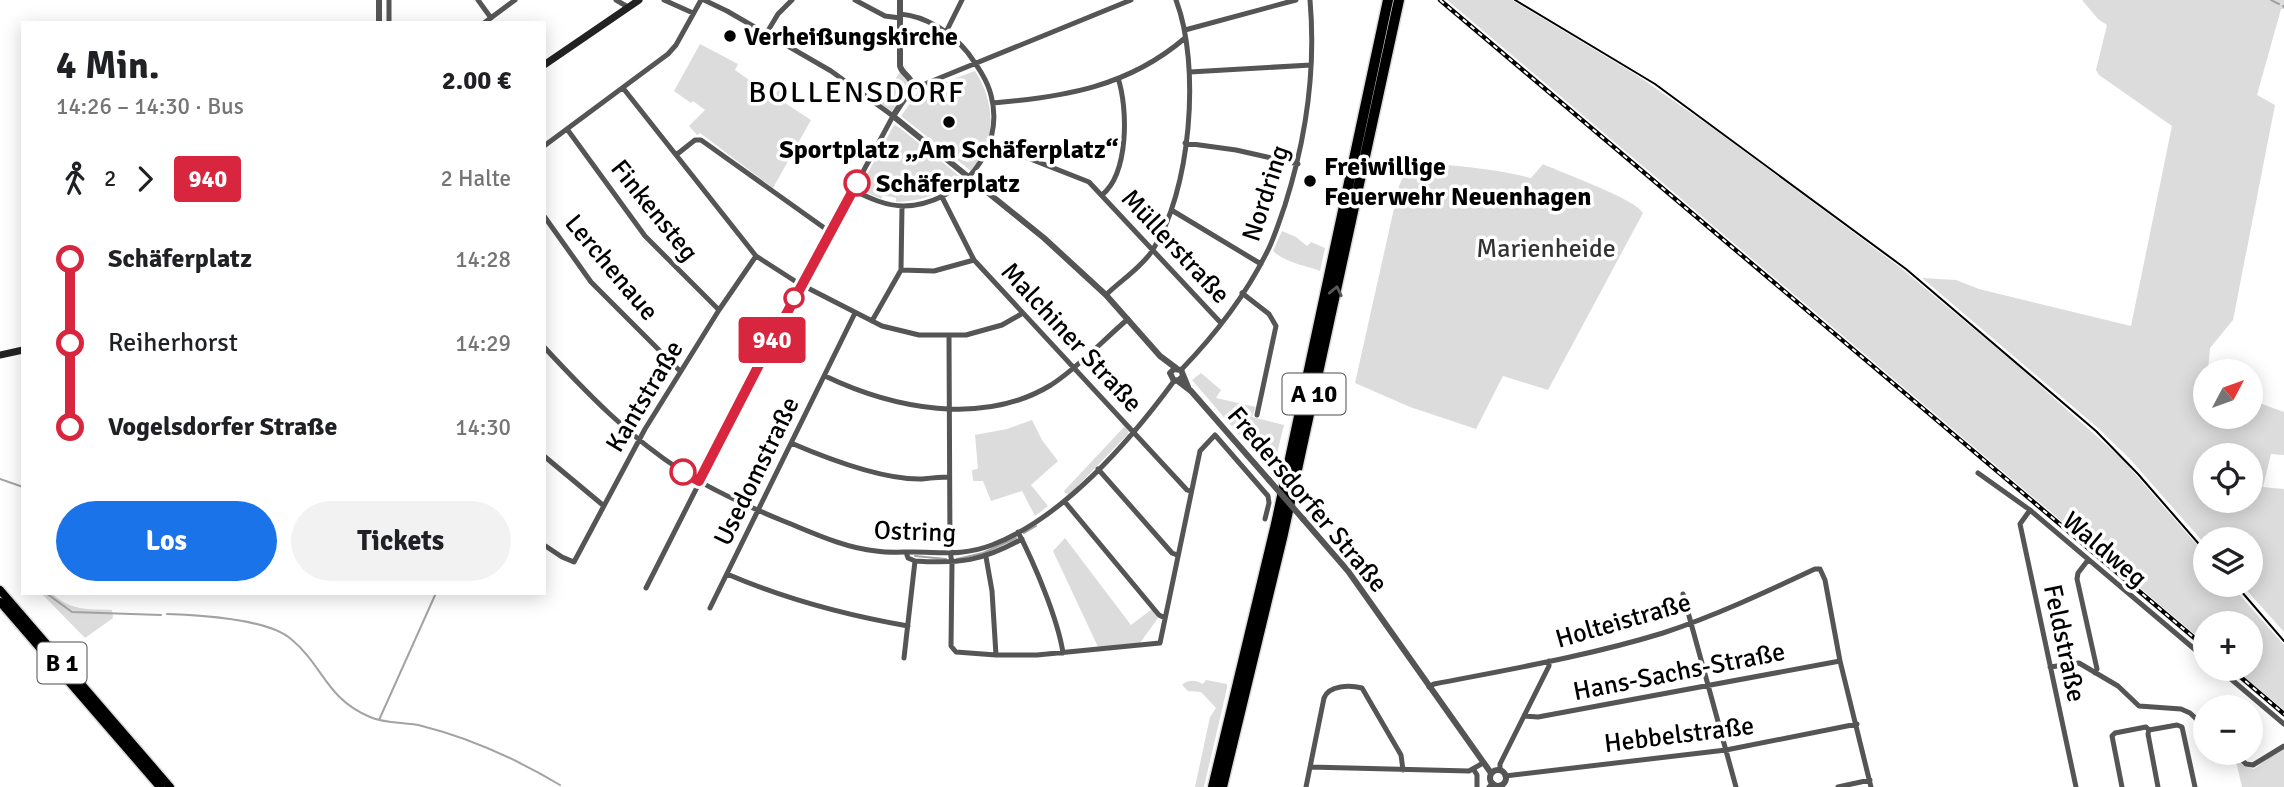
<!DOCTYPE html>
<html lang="de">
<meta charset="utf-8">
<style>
body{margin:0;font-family:Signika,sans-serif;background:#f2f2f2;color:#202124;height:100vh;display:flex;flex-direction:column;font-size:26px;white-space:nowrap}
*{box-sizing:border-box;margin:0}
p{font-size:23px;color:#757577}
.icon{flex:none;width:38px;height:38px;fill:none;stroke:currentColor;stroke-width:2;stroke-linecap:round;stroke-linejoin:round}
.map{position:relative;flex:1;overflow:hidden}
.sheet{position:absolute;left:21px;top:21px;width:525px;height:574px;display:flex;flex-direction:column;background:#fff;border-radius:0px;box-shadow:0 4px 18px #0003}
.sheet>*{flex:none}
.badge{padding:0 14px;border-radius:5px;font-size:24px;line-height:46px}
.needle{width:46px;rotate:49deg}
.tools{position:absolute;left:2193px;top:359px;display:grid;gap:14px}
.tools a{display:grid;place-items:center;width:70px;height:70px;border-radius:50%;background:#fff;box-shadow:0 4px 18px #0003;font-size:35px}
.map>.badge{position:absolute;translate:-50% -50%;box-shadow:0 0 0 4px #fff}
.legs{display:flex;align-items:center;gap:10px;height:77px;padding:0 35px;font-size:23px}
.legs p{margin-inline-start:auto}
.head{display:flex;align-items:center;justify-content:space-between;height:119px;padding:0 35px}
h1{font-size:38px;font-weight:800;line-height:52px}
.button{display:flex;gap:14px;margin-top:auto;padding:14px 35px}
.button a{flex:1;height:80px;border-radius:42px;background:#1a73e8;color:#fff;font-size:28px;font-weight:800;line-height:80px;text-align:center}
.button a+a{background:#f2f2f2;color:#202124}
ul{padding:0 35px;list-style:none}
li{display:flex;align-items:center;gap:24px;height:84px;font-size:26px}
li i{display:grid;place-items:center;width:10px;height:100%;margin:0 9px;background:currentColor}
li i::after{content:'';width:18px;height:18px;margin:-9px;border:5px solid;border-radius:50%;background:#fff}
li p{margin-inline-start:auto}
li:first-child i{background:linear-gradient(#0000 50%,currentColor 0)}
li:last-child i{background:linear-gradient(currentColor 50%,#0000 0)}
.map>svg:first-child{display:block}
.green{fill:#dcdcdc;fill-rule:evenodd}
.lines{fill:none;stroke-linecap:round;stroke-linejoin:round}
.stream{stroke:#a3a3a3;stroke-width:2}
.primary-casing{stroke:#dbdbdb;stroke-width:11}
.motorway-casing{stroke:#dbdbdb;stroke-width:13}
.minor{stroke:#555;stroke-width:5}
.tertiary{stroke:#555;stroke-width:6}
.secondary{stroke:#222;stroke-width:7}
.primary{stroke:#000;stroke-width:8}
.motorway{stroke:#000;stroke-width:10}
.tram{stroke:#000;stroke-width:2}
.rail-casing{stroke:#000;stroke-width:4.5}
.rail{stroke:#fff;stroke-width:2;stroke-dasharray:5;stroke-linecap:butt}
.tertiary-bridge{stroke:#555;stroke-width:6}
.oneway{stroke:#595959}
.line-1-casing{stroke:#fff;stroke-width:16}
.line-1{stroke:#d7263d;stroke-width:10}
.poi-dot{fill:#000;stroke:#fff;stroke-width:2.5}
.stop-1-dot{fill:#fff;stroke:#d7263d;stroke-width:3.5}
.labels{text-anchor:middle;stroke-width:7;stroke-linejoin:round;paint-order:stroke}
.shield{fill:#fff;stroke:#4c4c4c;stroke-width:2}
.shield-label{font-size:24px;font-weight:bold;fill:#000}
.poi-label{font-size:26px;font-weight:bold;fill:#000;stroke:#fff;text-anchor:start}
.stop-label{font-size:26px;font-weight:bold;fill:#000;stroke:#fff;text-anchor:start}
.street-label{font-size:26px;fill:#000;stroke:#fff}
.park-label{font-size:26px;fill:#333;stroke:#fff}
.quarter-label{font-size:30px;letter-spacing:2px;fill:#000;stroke:#fff}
</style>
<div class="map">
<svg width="2284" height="787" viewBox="0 0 2284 787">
<rect width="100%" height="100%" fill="#fff"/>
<!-- green -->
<path class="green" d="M1447,0h65l126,76 76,53 187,139 118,99 103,92 83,95v30l26,1 53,60v65l-49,-41 15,-1v-45h-45v20z
M2082,0h202v9h-3l-24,86 18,10 -42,215 -23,28 -2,23h-3v45h45l1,-16 33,12v43l-13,-1 -8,33 21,2v143l-42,-47 8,-1v-45h-45v5l-76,-86 -31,-30 -176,-150 34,2 23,9 152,37 41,-200 -73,-51 -3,-5 11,-45 -9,-6zM2205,455h45v45h-45z
M700,44l38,20 -3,6 35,25 23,-12 1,4 -9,16 26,17 -38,68 -73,-55 -3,2 -8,-9 16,-16 -12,-9 -2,2 -17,-12z
M975,71c20,30 23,73 -4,100l-70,-55 17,-24z
M900,72l9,8 2,7 -20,25 -9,-7 -1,-5z
M894,125l6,3 62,50c-21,16 -39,23 -66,24v-4l-13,-3 -2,4 -22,-10z
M1416,162c39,4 78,6 115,16l12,-14c19,9 93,35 100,49l-95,177 -45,-14 -27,53 -66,-22 -55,-24 44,-197 8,-18z
M1282,231l14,6 11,9 4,-4 14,6 -5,23c-16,-6 -34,-8 -47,-20z
M1201,373l20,17 -5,8 40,9 -4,10 32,8 -11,44 -7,-3 -74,-86z
M1118,418l11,12 -1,4 -59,61 -4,-2 -1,-2 60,-64z
M1032,420l10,20 16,21 -27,24 17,21 -13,10 -13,-25 -31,10 -8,-20h-10l-1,-11 6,-1 -3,-34 32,-6z
M1065,538l66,87 21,-16 6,9 -18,25 -42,4 -45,-96z
M41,593h11c17,18 37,16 60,17l1,8 -28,20z
M1206,680l21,4v4l-23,99h-9l15,-70 6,-9 -15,-16 -13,-1 -6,-6c6,-6 15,-5 21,-1z
M2284,746v41h-42l-7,-30 11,9 8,3z"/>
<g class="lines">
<!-- stream -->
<path class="stream" d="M2271,0l8,4
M2283,6l1,1
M0,479l23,8
M1024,533l12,-7
M915,556l31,3
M957,559l26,-6 33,-15
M46,593l26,19 89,3
M167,614c31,1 101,5 124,25 32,26 35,60 79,78 16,7 35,5 52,9 48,12 96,34 138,59
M379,720l57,-127"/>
<!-- primary casing -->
<g class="primary-casing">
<path id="primary" d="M0,590l170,197
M0,602l160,185"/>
</g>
<!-- motorway casing -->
<g class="motorway-casing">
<path id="motorway" d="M1213,787l63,-263 112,-524
M1222,787l61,-253 116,-534"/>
</g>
<!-- minor -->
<path class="minor" d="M389,0v23
M478,0l13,18
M616,0l12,7
M664,0l29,13
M855,0l30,16 15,2
M484,23l31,-23
M1185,30l111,-30
M946,32l16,-32
M766,34l12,-20 14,-14
M1190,72l121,-7
M913,86h7l211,-86
M623,88l133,168 42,27 84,43 37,9h47l36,-10 21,-12
M993,103c71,-6 135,-16 192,-65
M567,129l78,107 74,74
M990,143l99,39 131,140
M1185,143l51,7 62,14
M544,146l124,-92 8,-9 25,-45
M676,155l19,-15h6l129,92
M853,190c16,8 33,16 51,16 56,-2 102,-55 87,-111 -4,-16 -14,-29 -23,-42 -16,-20 -42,-37 -68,-39
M1102,195c27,-22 26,-87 16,-117
M942,197l32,63 213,230 3,1
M1173,211l88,53
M544,216l47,66 89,89
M901,270l33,1 40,-11
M1242,293l27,21 7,12 -19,89
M1106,295c14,-14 35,-27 46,-44 39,-59 49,-186 24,-251
M872,321l29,-51 1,-64
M949,337l1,213 2,14 -1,82 5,6 40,3h41l123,-12 40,-192 15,-16 53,61 1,7 -4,16
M544,347c42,45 86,91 138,124 30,19 65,35 99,49 30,12 63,28 95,31 13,2 25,1 37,1 30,0 50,4 79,-7 71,-27 138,-104 182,-164
M1181,370c32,-33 64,-74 85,-116 8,-15 13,-32 19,-49 21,-66 31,-136 25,-205
M825,376c67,32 157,51 226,9 28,-18 51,-44 77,-66
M791,443c35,15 93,37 131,36 9,-1 18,-2 27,-2
M544,456l60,50
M1098,469l74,84 5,2
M1978,473l52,37 175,148
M1065,502l94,113 6,3
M2030,510l-10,14 56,263
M1018,532c16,31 40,87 45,121
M544,545l18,12 12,5 71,-133 74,-119 37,-54
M986,557l6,34 4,64
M2088,560l-10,13 -1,6 20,90 -2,4
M915,561c45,3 67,0 107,-22
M727,574c58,25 118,41 181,52
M646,588l115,-227 132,-245 -62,-45 -104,-60 -23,-11
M1683,594l53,193
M710,608l145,-295
M904,658l11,-97 -7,-3 -2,-6
M2050,667l29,-4 39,23 21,20 42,3 9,4 15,14
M2218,668l66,56
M1429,687l5,-3c77,-15 154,-28 229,-51 52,-17 103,-41 152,-64h5l5,11 15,81 31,126
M1524,716l14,1 302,-56
M2149,730l28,-5 5,2 13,60
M2234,752l12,12 7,1 31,-19
M1310,767l159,4 14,-8
M1474,770l3,5v12
M1500,770v-6l49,-98v-5
M1505,776l221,-26 131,-26
M1306,787l18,-89c5,-13 26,-13 38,-10l39,67 2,15
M1489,787l4,-4
M1838,787l32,-7
M2122,787l-10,-51 3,-3 31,-6 3,3 -1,4 10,53"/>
<!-- tertiary -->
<path class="tertiary" d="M379,0v23
M900,0v66c2,8 11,10 13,20l-20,30 151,122 62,57 54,61 16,12
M1182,377l-3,3 -5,1 -4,-8 4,-4 7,1 7,17
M1178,381l13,10 78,89
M1303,519l45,52 143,202
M1490 778a8 8 0 1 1 16 0a8 8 0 1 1-16 0Z"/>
<!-- secondary -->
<path class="secondary" d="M544,65l95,-65
M0,355l23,-5"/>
<!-- primary -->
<use href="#primary" class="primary"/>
<!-- motorway -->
<use href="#motorway" class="motorway"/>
<!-- tram -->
<path class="tram" d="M1515,0l140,84 251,185 190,162 42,43 67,77
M2235,584l49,57"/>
<!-- rail casing -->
<g class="rail-casing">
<path id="rail" d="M1440,0l765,647
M2230,668l54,46"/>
</g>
<!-- rail -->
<use href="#rail" class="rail"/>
<!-- tertiary-bridge -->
<path class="tertiary-bridge" d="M1269,480l34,39"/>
</g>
<!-- one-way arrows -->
<defs><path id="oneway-chevron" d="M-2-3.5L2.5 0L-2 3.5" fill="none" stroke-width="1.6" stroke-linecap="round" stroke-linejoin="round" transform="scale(1.75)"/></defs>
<use class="oneway" href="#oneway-chevron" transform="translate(1336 291) rotate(-78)"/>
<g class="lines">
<!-- line-1 casing -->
<g class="line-1-casing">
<path id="line-1" d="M683,472l16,9 62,-120 96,-178"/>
</g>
<!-- line-1 -->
<use href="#line-1" class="line-1"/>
</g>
<!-- markers -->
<g class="poi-dot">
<circle cx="730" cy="36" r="7"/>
<circle cx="949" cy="122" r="7"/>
<circle cx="1310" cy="181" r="7"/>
</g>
<g class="stop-1-dot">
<circle cx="857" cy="183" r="12"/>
<circle cx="794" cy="298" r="9"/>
<circle cx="683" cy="472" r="12"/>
</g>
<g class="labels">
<!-- shield labels -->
<g class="shield">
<rect x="1282.5" y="373.5" width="63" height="41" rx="5"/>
<rect x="37.5" y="642.5" width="49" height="41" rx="5"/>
</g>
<g class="shield-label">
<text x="1314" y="402">A 10</text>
<text x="62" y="671">B 1</text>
</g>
<!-- poi labels -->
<g class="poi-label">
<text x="744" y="45">Verheißungskirche</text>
<text x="949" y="158" text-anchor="middle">Sportplatz „Am Schäferplatz“</text>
<text x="1324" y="175">Freiwillige<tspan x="1324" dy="30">Feuerwehr Neuenhagen</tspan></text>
</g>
<!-- stop labels -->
<g class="stop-label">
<text x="876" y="192">Schäferplatz</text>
</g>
<!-- street labels -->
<g class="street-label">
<text transform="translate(1265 193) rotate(-72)" y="9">Nordring</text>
<text transform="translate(655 210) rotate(51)" y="9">Finkensteg</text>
<text transform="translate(1176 246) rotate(47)" y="9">Müllerstraße</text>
<text transform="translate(612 267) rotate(50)" y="9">Lerchenaue</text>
<text transform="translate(1072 337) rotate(47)" y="9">Malchiner Straße</text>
<text transform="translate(644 396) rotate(-59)" y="9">Kantstraße</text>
<text transform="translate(756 471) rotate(-64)" y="9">Usedomstraße</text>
<text transform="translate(1308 499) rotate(50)" y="9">Fredersdorfer Straße</text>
<text transform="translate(915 531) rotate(2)" y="9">Ostring</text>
<text transform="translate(2105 549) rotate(40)" y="9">Waldweg</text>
<text transform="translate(1623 620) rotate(-16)" y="9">Holteistraße</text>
<text transform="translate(2065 643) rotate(78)" y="9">Feldstraße</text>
<text transform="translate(1679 671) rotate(-11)" y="9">Hans-Sachs-Straße</text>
<text transform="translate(1679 734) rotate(-7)" y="9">Hebbelstraße</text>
</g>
<!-- park labels -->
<g class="park-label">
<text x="1546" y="257">Marienheide</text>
</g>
<!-- quarter labels -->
<g class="quarter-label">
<text x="857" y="102">BOLLENSDORF</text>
</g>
</g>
</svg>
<div class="tools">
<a><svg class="needle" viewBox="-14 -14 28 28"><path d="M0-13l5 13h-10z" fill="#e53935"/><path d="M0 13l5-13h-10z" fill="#757577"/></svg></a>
<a><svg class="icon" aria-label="locate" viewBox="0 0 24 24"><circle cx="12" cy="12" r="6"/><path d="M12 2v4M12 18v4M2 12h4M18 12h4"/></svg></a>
<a><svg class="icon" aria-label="layers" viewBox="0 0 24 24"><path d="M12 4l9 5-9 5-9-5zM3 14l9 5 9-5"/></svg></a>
<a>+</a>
<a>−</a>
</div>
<b class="badge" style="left:772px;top:340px;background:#d7263d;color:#fff">940</b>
<section class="sheet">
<div class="head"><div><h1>4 Min.</h1><p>14:26 – 14:30 · Bus</p></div><b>2.00 €</b></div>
<div class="legs"><svg class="icon" aria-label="walk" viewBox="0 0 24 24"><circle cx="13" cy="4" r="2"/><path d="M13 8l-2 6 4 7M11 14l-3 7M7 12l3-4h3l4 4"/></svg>2<svg class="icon" aria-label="forward" viewBox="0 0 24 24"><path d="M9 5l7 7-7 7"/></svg><b class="badge" style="background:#d7263d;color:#fff">940</b><p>2 Halte</p></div>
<ul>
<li><i style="color:#d7263d"></i><b>Schäferplatz</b><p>14:28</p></li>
<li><i style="color:#d7263d"></i><span>Reiherhorst</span><p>14:29</p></li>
<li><i style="color:#d7263d"></i><b>Vogelsdorfer Straße</b><p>14:30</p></li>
</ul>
<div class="button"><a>Los</a><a>Tickets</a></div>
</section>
</div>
